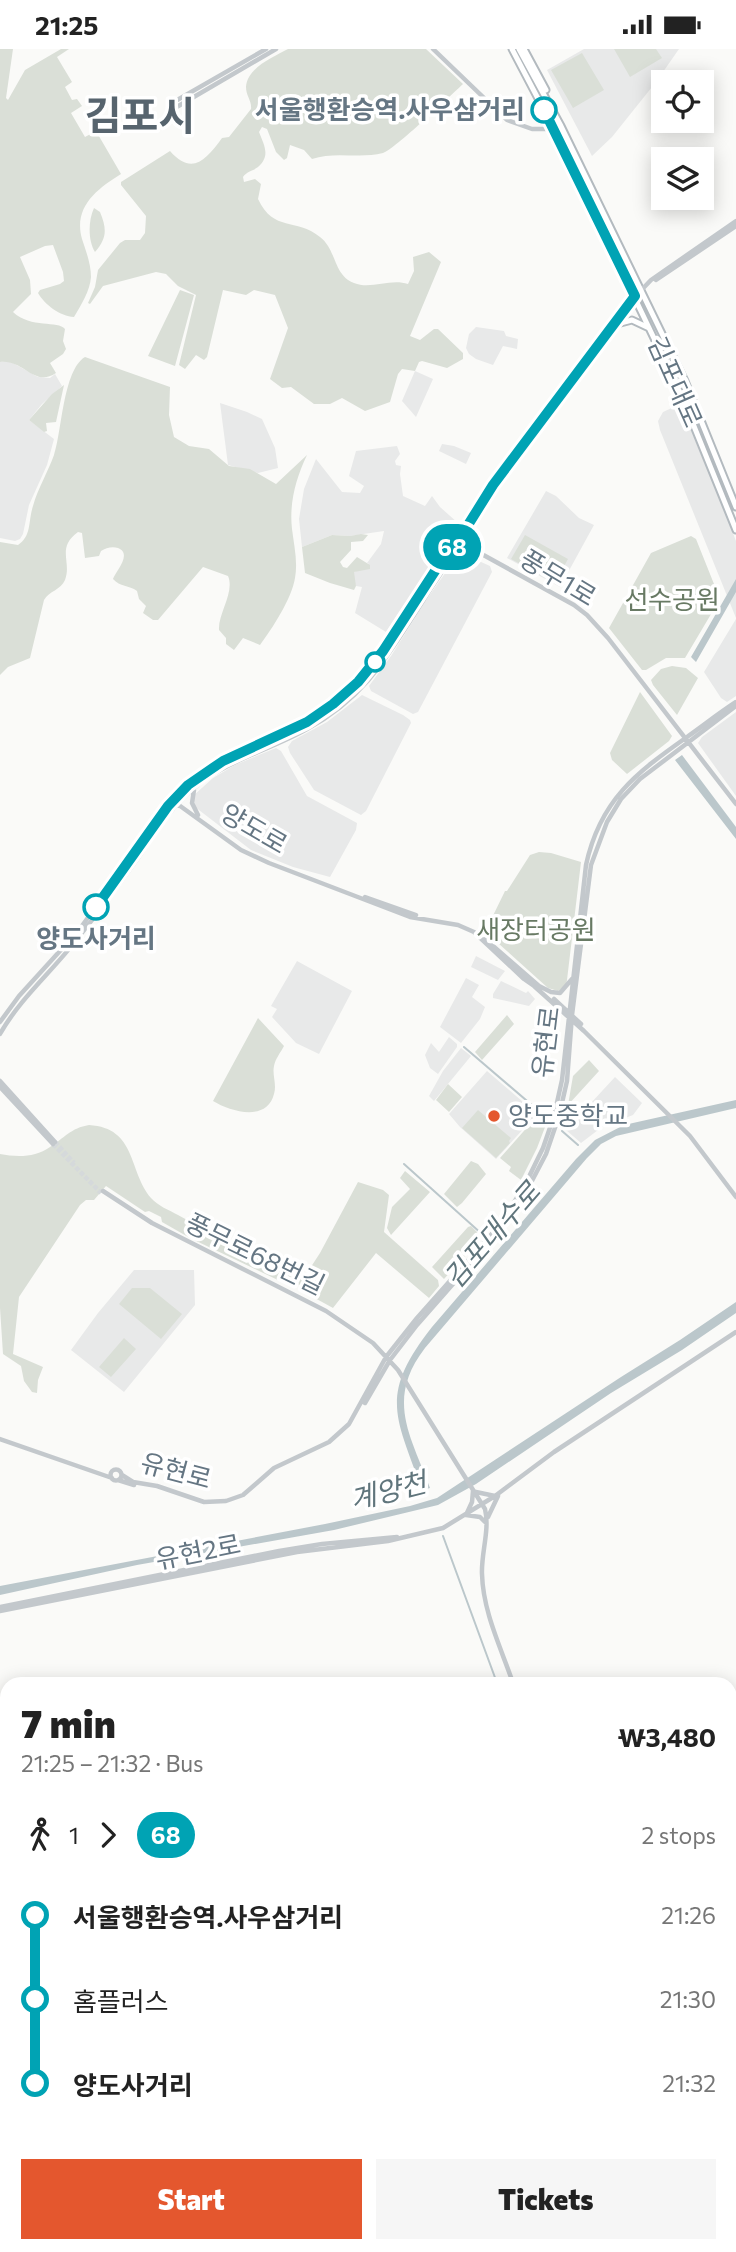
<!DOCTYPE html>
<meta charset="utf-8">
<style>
body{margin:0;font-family:Commissioner,"Noto Sans KR",sans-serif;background:#f6f6f6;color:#222;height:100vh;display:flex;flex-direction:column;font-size:26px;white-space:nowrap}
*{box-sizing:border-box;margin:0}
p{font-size:23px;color:#767676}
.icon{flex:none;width:38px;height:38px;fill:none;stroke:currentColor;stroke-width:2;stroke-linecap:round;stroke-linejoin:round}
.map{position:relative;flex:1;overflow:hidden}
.side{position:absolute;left:0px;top:1628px;width:737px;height:576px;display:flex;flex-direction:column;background:#fff;border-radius:21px 21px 0 0;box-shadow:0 4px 18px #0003}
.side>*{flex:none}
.badge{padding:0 14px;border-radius:23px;font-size:24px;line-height:46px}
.fabs{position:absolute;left:651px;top:21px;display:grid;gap:14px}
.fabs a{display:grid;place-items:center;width:63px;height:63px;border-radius:0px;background:#fff;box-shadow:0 4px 18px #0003;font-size:35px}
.map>.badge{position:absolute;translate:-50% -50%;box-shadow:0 0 0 4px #fff}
.legs{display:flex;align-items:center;gap:10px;height:77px;padding:0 21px;font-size:23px}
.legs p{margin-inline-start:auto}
.headline{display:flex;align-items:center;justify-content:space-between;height:119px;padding:0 21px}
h1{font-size:38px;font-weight:800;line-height:52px}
.cta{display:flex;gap:14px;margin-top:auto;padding:14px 21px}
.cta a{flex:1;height:80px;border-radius:0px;background:#e4572e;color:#fff;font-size:28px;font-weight:800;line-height:80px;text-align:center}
.cta a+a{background:#f6f6f6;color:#222}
ul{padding:0 21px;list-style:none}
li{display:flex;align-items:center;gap:24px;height:84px;font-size:26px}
li i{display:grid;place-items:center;width:10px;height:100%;margin:0 9px;background:currentColor}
li i::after{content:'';width:18px;height:18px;margin:-9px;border:5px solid;border-radius:50%;background:#fff}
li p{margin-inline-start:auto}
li:first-child i{background:linear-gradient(#0000 50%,currentColor 0)}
li:last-child i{background:linear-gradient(currentColor 50%,#0000 0)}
.status{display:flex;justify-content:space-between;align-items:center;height:49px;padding:0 35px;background:#fff;direction:ltr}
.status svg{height:19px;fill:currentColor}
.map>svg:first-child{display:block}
.built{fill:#e8e9e9}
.green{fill:#dadfd7}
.water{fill:#bbc7cb}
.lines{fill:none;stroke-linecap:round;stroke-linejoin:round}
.stream{stroke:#bbc7cb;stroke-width:2}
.tertiary-tunnel{stroke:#d5d9db;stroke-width:4.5;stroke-dasharray:4.5 2;stroke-linecap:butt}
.secondary-casing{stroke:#b3babf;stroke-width:9}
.tertiary{stroke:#c3c8cc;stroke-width:4.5}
.secondary{stroke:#fff;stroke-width:5}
.line-1-casing{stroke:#fff;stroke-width:16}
.line-1{stroke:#00a3b4;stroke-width:10}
.stop-1-dot{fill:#fff;stroke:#00a3b4;stroke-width:3.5}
.poi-dot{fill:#e4572e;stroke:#fff;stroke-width:2.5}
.labels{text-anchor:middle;stroke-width:7;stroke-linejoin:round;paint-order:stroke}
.stop-label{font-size:26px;font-weight:bold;fill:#657683;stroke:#fff;text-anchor:end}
.street-label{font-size:26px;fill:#657683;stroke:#fff}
.park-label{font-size:26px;fill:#687a64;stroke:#fff}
.poi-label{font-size:26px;fill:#657683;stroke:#fff;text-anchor:start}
.water-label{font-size:28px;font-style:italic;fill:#60757c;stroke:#fff}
.town-label{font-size:40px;font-weight:bold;fill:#57646e;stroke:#fff}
</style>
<div class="status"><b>21:25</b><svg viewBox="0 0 49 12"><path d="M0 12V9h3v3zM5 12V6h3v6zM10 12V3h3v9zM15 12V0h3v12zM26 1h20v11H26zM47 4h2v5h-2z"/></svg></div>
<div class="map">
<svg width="736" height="2203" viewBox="0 0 736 2203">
<rect width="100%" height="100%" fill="#fafaf8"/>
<!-- built -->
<path class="built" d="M584,0h95l-23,33 -44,55 -20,19 -45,-86z
M476,278l28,4 2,5 12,3 -1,10 -14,-3 -10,19 -17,-6 -7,-5 -3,-6 3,-14z
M6,312l7,2 25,14 12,1 5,-4 7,12 -20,18 -13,16 25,19 -7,26 -18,40 -6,29 -3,5 -5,2 -15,-3v-176z
M415,322l18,8 -17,38 -14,-16z
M220,354l27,9 15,7 13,29 3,20 -20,5 -30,-8z
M676,357l7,5 22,53 4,7 27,70v77l-76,-188 -2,-9 5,-9z
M442,395l12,2 17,7 -5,11 -27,-13z
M397,397l3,8 -5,7 1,4 5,1 -1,8 3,22 22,10 7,-10 8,11 18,16 -72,109 -31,-19 7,-26 -6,-1 -2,-5v-9l15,-8 -2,-1 14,-19 3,-13 -34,5 -18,-1 -30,12 -3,-28 5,-30 12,-30 26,33 18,1 4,-7 -15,-10 7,-25z
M546,442l10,5 23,22 15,7 -34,62 -53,-29z
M461,504l29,13 2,6 -74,140 -5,2 -42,-23 -2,-5 22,-30 36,-57 30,-43z
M736,570v77l-9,6 -6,-4 -17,-26z
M362,646l41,20 7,5 1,3 -45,88 -5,4 -47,-25 -24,-37 -2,-6 4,-6 35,-19z
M736,663v84l-38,-53 4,-6z
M276,699l5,3 26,45 50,27 -1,7 -26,47 -37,-10 -42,-17 -56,-43 -2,-11 20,-18 22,-13z
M476,907l29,15 -7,9 -27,-13z
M297,912l55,30 -33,63 -23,-11 -24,-26 5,-8 -6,-3z
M466,929l13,7 -7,12 13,10 -5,12 -19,24 -21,-16z
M501,932l25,12 2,-2 7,8 -6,7 -36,-8v-4z
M449,988l8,7v3l-19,27 -8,-6 -5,-13 6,-12 8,9z
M461,999l10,8 -37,45 -5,-5 14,-25z
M487,1022l50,43 -41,45 -36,-32 -11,-13z
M615,1028l27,26 -9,12 -31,12 -21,16 -15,-13z
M134,1221h60l1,35 -71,87 -53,-42 27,-37z"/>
<!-- green -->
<path class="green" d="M0,0h13l-7,49 2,2 17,-30 36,-21h8l-12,8 15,25 -7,5 7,13 5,-1 5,7 -11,7 14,24 11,-6 25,43c-24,15 -48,33 -39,65 4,12 9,25 9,38 -1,14 -10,28 -17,40 -14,-1 -29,-12 -36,-24l2,-3 20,-6 4,-3 -1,-9 -10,-27 -8,1 -25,11 10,23 1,14 -18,18c18,17 45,8 52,17l-2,12 3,8 -3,5 -13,9 6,10c-22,15 -32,-14 -56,-11z
M288,0h138l37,35c-13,12 -68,65 -80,69 -23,6 -49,-2 -71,6l-8,-9 -14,-5 -3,13 -3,2 -8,-8 -9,-23 -5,-2 -3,5c5,13 12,24 -1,35 -5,4 -11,4 -15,10l1,5 11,-3 6,5 -3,15c16,34 38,18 62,38 17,13 13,38 34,46 17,7 36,-5 54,1l6,-13 -1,-14 16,-5 12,10 -31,74 10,4 14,-11h4l25,24v6l-16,9 -25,-7 -3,1 -4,9 -13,-2 -4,5 -8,28 -25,9 -23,-13 -12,6h-16l-23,-17 -9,1 -12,-9 18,-51 -13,-33 -21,-5 -8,5 -23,-5 -16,67 -3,3 -8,-5 -11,14 -6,-4 17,-70 -18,-9 -12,-12 -10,-2 -53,14 -13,18 -2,-1 7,-16 3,-17 22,-27 5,-3h15l5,-7 1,-17 -25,-31v-3l49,-31c22,25 36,9 52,-13l7,-1 22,-28c1,-8 -5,-13 -5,-22 1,-19 27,-30 42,-38z
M614,0h42l6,9 -32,19z
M582,4l22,37 -31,18 -22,-38z
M94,159l6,4c7,17 7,26 -5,40 -7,-11 -7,-31 -1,-44z
M180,241l14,5 -19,71 -27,-10z
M85,308l85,30 -1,28 5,22 15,9 20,3 20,17 21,3 26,15 31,-29c-11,23 -18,48 -15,74 2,16 6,33 3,49 -3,20 -23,51 -35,67l-17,-7 -9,12 -8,-6v-6l-7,-8c-1,-17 16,-38 9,-54l-25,-9 -45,53h-5l-10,-7 3,-7 -7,-7 -2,-8c-8,-6 -17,-4 -24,-12 2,-7 20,-25 5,-31 -6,-2 -12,0 -17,3l-2,5 -14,2 -3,-25 -4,-1c-22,16 -6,30 -13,48 -4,10 -16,11 -21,20l-14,58 -22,9 -8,8v-133l18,3c14,-9 10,-24 15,-39 5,-18 15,-34 21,-51 8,-23 9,-85 31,-98z
M64,336l-8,37 -10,1 1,8 -3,1 -15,-12 23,-26z
M361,485l7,1 -5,6 -12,1v8l-11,12 3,5 4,1 10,-11 13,8v4l-16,3 2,14 -2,4 -24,-7 -25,-10 -3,-26 30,-12 18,1z
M525,486l43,24 -13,24 -44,-24z
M691,487l5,3 24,60 -35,59h-19l-20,12h-4l-33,-42 42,-75z
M672,617l14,2 12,10 -21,37 -24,-30 -2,-5 10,-11z
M640,643l32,44 -3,5 -42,33 -15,-14 -2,-7z
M539,803l12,1 30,9 -14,118 -1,6 -8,5 -10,-3 -59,-53 -3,-5 19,-39h2l23,-36z
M507,966l7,9 -32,36 -7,-8z
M258,969l26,28c-3,6 -9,13 -10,20 -2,9 3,18 0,28 -7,28 -43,18 -61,7z
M589,1011l10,11 -31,34 5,-29z
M448,1035l14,13 -13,15 -13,-12z
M478,1061l33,28 -2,3 1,2 -14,15 -34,-30z
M538,1066l9,7 -10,26 -16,32 -12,-9 2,-4 -11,-9z
M89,1076c48,3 39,46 62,73 7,8 18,12 27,17 41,23 84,43 127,61l15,-23 38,-71 25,8 6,5 -5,37 54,48 1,6 -10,12 -53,-45 -43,55 -31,-17 -2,-6 -13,-5 -7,1 -90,-43 -28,-16 -1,-5 -12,-6 -4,1 -39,-26 -12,14h-8l-6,5 -61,92 -6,57 30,13 -5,13 -1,13 -5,-1 -8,-11 -3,-15 -18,-12 -3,-46v-154c16,3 35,4 50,-7 14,-9 21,-19 39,-22z
M471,1112l7,3 8,10 -24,29 -5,4 -13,-13z
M405,1122l25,21 -39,43 -4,-7 5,-21 18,-18 -10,-11z
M471,1177l11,11 -38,42 -12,-12 36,-40z
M132,1239h18l32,26 -21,25 -42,-35z
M124,1289l12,11 -25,28 -12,-10z"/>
<!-- water -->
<path class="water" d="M736,530v13l-40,70 -5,-5z
M682,706l54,72v12l-61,-79z
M736,1051v8l-120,28 -15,8 -14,14 -162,190c-40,52 -14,88 5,140l-8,2c-26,-74 -44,-94 10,-163l144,-168 19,-19 29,-15z
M736,1253v11l-54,37 -71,43 -135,91 -38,21 -104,25 -197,35 -137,30v-9l325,-62 85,-18 27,-8 184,-121 59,-37z"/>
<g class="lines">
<!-- stream -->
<path class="stream" d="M464,998l83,71
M562,1082l16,14
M404,1115l79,71
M443,1487l54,147
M0,1695l7,1
M730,1992l6,8"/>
<!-- tertiary-tunnel -->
<path class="tertiary-tunnel" d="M55,1093l19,21
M53,1095l48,49"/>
<!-- secondary casing -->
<g class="secondary-casing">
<path id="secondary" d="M512,0l42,80 129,270 53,131
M519,0l42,77 124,255 51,126
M524,0l22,41
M613,276l19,-5 17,8"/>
</g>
<!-- tertiary -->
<path class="tertiary" d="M433,0l74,71 25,9h22
M172,54l94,-54
M175,59l101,-59
M656,231l80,-54
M458,492l35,-56 137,-183 21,-22 85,-59
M458,492l116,64 13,10 21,23 128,166
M194,741l-2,13 6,12
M176,754l65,47 28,13 141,54 48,8 16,7 50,47 10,7 50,45 106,105 46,61
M365,848l51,18
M485,890l54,47
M539,937l12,6 9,1 12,-14
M554,950l27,25
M0,973l19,-26 60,-66 94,-130 36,-30 98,-48 44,-33 24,-28 73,-110 10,-10c-8,22 -23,40 -35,60 -35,54 -57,96 -116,128 -37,21 -80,31 -113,59 -24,20 -39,45 -56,70 -20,28 -40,55 -61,81 -25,33 -56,58 -77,95
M0,1032l55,61
M0,1038l53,57
M103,1142l49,32 174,88 47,32 25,27 87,139c5,21 -4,44 -3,65 1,38 19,74 31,109
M365,1354l25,-43 27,-35 86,-98 20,-29 23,-44 13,-38 8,-35 5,-66 19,-150 16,-43 14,-23 19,-20 96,-73
M0,1390l112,39
M110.5 1426a5.5 5.5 0 1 1 11 0a5.5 5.5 0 1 1-11 0Z
M122,1426l11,7 24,4 47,16 22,-1 17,-6 31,-27 55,-26 20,-18 37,-67 31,-39 80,-90 27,-41 19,-39 11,-32 8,-36 24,-215c14,-65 50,-92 101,-128 17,-12 32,-24 49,-35
M118,1431l16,5
M473,1442l-1,11 -6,13 14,2 5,5
M476,1443l19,4
M488,1468l10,-21
M0,1558l279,-56 43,-7 75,-7
M0,1562l297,-59 91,-11 55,-13 52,-32 59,-44 182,-120
M730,1967l6,8"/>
<!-- secondary -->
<use href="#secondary" class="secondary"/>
</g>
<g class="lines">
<!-- line-1 casing -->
<g class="line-1-casing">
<path id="line-1" d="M96,858l72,-101 20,-21 35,-24 84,-39 26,-18 25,-22 25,-31 65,-100 10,-10 35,-56 142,-189 -91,-186"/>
</g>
<!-- line-1 -->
<use href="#line-1" class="line-1"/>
</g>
<!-- markers -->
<g class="stop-1-dot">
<circle cx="544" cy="61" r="12"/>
<circle cx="375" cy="613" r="9"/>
<circle cx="96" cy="858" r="12"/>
</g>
<circle class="poi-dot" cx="494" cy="1067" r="7"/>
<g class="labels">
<!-- stop labels -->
<g class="stop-label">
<text x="525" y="70">서울행환승역.사우삼거리</text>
<text x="96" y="899" text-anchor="middle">양도사거리</text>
</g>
<!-- street labels -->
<g class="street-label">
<text transform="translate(675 333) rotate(66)" y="9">김포대로</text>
<text transform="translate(558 529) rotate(31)" y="9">풍무1로</text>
<text transform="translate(254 780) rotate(30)" y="9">양도로</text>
<text transform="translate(546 993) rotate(-83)" y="9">유현로</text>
<text transform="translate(255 1205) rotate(26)" y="9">풍무로68번길</text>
<text transform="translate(176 1422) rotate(15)" y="9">유현로</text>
<text transform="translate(198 1503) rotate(-11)" y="9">유현2로</text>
</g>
<!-- park labels -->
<g class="park-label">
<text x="672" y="560">선수공원</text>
<text x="536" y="890">새장터공원</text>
</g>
<!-- poi labels -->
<g class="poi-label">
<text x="508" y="1076">양도중학교</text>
</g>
<!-- water labels -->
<g class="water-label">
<text transform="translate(492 1186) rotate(-49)" y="10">김포대수로</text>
<text transform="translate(388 1442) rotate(-14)" y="10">계양천</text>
</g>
<!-- town labels -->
<g class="town-label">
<text x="140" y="81">김포시</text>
</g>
</g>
</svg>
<div class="fabs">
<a><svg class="icon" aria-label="locate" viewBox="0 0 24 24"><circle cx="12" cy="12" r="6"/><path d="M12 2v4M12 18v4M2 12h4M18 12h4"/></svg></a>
<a><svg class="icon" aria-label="layers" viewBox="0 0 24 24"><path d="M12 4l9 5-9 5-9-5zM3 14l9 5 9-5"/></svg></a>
</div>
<b class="badge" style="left:452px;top:498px;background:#00a3b4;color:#fff">68</b>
<section class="side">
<div class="headline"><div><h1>7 min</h1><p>21:25 – 21:32 · Bus</p></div><b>₩3,480</b></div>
<div class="legs"><svg class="icon" aria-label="walk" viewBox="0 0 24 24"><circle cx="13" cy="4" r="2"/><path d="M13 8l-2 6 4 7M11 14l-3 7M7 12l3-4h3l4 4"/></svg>1<svg class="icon" aria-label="forward" viewBox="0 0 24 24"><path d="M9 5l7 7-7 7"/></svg><b class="badge" style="background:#00a3b4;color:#fff">68</b><p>2 stops</p></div>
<ul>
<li><i style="color:#00a3b4"></i><b>서울행환승역.사우삼거리</b><p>21:26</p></li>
<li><i style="color:#00a3b4"></i><span>홈플러스</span><p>21:30</p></li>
<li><i style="color:#00a3b4"></i><b>양도사거리</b><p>21:32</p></li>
</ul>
<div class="cta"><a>Start</a><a>Tickets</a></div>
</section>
</div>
